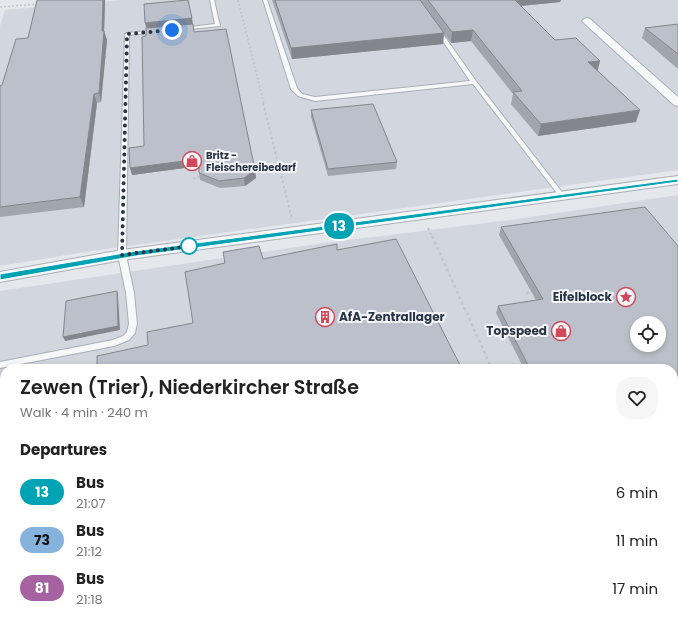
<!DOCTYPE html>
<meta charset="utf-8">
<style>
body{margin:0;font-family:Poppins,sans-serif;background:#f6f6f6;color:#222;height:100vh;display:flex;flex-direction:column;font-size:15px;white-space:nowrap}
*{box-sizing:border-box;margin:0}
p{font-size:13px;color:#767676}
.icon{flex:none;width:22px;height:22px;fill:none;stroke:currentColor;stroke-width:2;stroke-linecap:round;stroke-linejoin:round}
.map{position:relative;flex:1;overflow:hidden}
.drawer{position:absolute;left:0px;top:364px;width:678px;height:256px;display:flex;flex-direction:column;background:#fff;border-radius:16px 16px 0 0;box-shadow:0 2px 6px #0003}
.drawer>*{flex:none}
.badge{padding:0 8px;border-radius:13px;font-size:14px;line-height:26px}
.controls{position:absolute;left:630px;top:316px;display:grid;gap:8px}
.controls a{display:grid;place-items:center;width:36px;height:36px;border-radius:50%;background:#fff;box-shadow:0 2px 6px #0003;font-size:20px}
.you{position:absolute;width:20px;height:20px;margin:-10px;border:3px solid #fff;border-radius:50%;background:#1a73e8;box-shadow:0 0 0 6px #1a73e833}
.map>.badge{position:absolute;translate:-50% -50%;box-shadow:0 0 0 2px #fff}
h2{padding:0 20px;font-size:15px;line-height:36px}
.round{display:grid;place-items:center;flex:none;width:42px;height:42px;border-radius:16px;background:#f6f6f6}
.summary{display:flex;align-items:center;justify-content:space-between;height:68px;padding:0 20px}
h1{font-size:19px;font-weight:600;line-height:30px}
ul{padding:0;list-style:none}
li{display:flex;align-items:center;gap:12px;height:48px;padding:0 20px}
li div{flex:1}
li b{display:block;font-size:15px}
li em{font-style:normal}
li .badge{min-width:44px;font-weight:700;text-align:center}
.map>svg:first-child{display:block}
.built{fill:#d2d6de;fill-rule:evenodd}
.green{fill:#c9d6c5}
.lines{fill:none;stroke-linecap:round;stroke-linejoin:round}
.lane-casing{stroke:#a9aeb7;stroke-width:2}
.street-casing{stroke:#a9aeb7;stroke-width:2}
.primary-casing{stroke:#a3abb8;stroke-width:2}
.path-far3{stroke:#c2c5cb;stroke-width:1.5;stroke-dasharray:2 2;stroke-linecap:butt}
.path-far2{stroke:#c2c5cb;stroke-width:2;stroke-dasharray:2.5 2.5;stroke-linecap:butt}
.path-far1{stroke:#c2c5cb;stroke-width:2.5;stroke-dasharray:3 3;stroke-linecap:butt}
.path{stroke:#c2c5cb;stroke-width:3;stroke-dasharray:4 4;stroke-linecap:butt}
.lane{fill:#f7f8fa;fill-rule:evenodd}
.street{fill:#f7f8fa;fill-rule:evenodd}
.primary{fill:#fff;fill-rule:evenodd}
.wall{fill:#a1a5ae}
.shaded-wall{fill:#83868d}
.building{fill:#bbc0ca;stroke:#83868d;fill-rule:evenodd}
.line{fill:#00a3b4;stroke:#fff}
.walk{stroke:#2b3445;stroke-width:4;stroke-dasharray:0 7.2}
.stop-dot{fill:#fff;stroke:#00a3b4;stroke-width:2}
.labels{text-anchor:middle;stroke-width:4;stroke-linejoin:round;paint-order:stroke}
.far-poi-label{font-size:10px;font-weight:bold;fill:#2b3445;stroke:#f4f6f9;text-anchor:start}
.poi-label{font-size:12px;font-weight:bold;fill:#2b3445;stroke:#f4f6f9;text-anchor:end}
</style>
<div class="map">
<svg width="678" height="620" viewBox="0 0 678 620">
<rect width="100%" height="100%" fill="#e4e7ec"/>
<!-- built -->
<path class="built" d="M122,0h556v170l-593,82 -85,14v-240l5,-16z
M678,195v321l-5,2v-149h-668v246h355l-16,5h-344v-329l317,-47 200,-25zM637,323h22v22h-22z"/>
<!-- green -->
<path class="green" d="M678,584v36h-111l16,-5h90v-30z"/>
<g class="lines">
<!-- lane casing -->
<g class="lane-casing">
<path id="lane" d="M210,0h4l6,26 -40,4v-2h2l33,-4z
M263,0h4l30,88 5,6 13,3 155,-16 -34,-50 4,-1 36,51 89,115 -1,1h-4l-87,-113 -158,17 -17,-5 -7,-7z
M157,30h2v2l-30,3 -3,220 8,38 3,31 -2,9 -6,7 -15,6 -114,22v-6l113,-22 10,-4 4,-4 2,-8 -3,-31 -8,-38 7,-221 2,-1z"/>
</g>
<!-- street casing -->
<g class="street-casing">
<path id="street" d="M587,18l3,1 88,78v9l-4,-1 -90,-82 -2,-2 2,-2z
M678,176v8l-556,76 -122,22v-10l122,-22z"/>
</g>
<!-- primary casing -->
<g class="primary-casing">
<path id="primary" d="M678,546v30l-5,1v-30z
M479,615h46l-2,5h-46z"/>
</g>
<!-- path-far3 -->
<path class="path-far3" d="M238,0l26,104
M0,7l39,-3"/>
<!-- path-far2 -->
<path class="path-far2" d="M263,103l29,116
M193,179l7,-3
M428,228l4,9"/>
<!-- path-far1 -->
<path class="path-far1" d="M432,236l60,133
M526,293l6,-1"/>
<!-- path -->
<path class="path" d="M673,525l5,-2
M368,620l16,-5"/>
<!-- lane -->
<use href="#lane" class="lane"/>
<!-- street -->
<use href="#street" class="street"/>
<!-- primary -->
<use href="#primary" class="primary"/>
</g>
<!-- wall -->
<path class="wall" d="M37,0h68v2l-1,29 3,9 -6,62 -4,1 -13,104 -84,10v-131l2,-1 26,-47z
M188,0l6,32 61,138 1,8 -11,8 -25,2 -20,-8 -1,-7v-7l-67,9 12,-29 3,-118z
M272,0h289l-1,2 -39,4 34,34 45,21 -3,9 39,52 -98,14 -27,-32 2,-10 -42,-53 -20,2 -7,-9 -1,10 -151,15z
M678,24v45l-36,-31 3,-10z
M311,110l86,52 -1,7 -68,7 -17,-59z
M501,227l177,19v180l-5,1v-58h-149l-28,-56 2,-7 38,-6 -37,-65z"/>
<!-- shaded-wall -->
<path class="shaded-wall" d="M103,0h2v2l-1,32v-3l3,9 -6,62 -2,-9z
M511,0h50l-1,2 -50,5z
M192,18l1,7 -46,4 -2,-6z
M473,30l-2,11 -20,2 1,-11z
M444,33l-1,11 -151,15 -1,-11z
M600,61l-3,12 -9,-11z
M94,94l3,9 -13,104 -4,-10z
M640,110l-4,12 -98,14 3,-12z
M199,159l1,7 -68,9 -2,-7z
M255,170l1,8 -11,8 -1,-8z
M117,291l1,4 2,35 -55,11 -2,-4z
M678,420v6l-5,1v-6z
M163,615h15v2l-10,3h-22z"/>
<!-- building -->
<path class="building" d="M37,0h66l-1,31h2l-5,62 -5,1 -14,103 -80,10v-121l2,-1 14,-46 12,-1z
M188,0l4,18 -47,5 -1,-19z
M275,0h145l24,33 -153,15z
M428,0h87l40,40 21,-2 24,23 -12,1 52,48 -99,14 -28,-32 9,-1 -49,-61 -21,2z
M193,24l1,8 32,-3 29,141 -11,8 -25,3 -20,-8v-14l-69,9 -1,-20 15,-2 -2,-109 4,-1v-8z
M678,24v30l-33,-26z
M373,104l24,58 -69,7 -17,-59z
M645,207l33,39v174l-5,1v-52h-143l-32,-63 45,-7 -42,-72zM637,323h22v22h-22z
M396,239l66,130h-365v-13l51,-11 -1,-13 46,-9 -8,-51 40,-9 -2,-11 36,-6 4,13 74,-15v6z
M117,291l1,35 -55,11 3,-36z
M5,394v221h158l-17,5h-146v-225z"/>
<!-- line -->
<path class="line" d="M678,179v3l-542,74 -136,24v-6l136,-23z"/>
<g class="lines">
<!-- walk -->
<path class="walk" d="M172,30l-45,4 -5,221 69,-9h-2"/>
</g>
<!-- icons -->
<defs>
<g id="shop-ring" transform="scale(1)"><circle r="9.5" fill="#f4f6f9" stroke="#d1495b" stroke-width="1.5"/><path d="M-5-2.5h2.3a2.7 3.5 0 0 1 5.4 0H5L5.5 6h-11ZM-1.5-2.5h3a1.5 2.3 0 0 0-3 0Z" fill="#d1495b"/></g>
<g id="sight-ring" transform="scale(1)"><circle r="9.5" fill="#f4f6f9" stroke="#d1495b" stroke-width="1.5"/><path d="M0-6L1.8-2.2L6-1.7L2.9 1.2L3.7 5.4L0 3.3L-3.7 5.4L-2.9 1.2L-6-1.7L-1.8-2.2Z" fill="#d1495b"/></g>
<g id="building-ring" transform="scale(1)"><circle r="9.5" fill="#f4f6f9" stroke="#d1495b" stroke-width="1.5"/><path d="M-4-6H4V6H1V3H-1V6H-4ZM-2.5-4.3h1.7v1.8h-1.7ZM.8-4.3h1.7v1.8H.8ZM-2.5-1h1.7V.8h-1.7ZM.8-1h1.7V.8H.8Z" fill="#d1495b"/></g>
</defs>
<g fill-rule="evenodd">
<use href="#shop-ring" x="192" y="161"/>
<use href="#sight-ring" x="626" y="297"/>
<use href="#building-ring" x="325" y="317"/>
<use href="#shop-ring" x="561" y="331"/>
</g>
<!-- markers -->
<circle class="stop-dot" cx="189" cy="246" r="8"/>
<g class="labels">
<!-- far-poi labels -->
<g class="far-poi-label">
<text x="206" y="159">Britz -<tspan x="206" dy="12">Fleischereibedarf</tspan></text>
</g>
<!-- poi labels -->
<g class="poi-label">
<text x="612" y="301">Eifelblock</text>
<text x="339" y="321" text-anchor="start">AfA-Zentrallager</text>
<text x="547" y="335">Topspeed</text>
</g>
</g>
</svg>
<div class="controls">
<a><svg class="icon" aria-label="locate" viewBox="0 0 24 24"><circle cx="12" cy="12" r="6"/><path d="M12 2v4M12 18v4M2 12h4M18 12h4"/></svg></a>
</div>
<div class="you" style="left:172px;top:30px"></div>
<b class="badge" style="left:339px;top:226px;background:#00a3b4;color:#fff">13</b>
<section class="drawer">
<div class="summary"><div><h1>Zewen (Trier), Niederkircher Straße</h1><p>Walk · 4 min · 240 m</p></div><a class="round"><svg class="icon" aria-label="heart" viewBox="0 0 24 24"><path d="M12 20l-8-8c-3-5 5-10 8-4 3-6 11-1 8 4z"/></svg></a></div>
<h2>Departures</h2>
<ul>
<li><span class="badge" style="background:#00a3b4;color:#fff">13</span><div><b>Bus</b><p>21:07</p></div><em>6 min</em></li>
<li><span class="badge" style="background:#85b3dc;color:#111">73</span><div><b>Bus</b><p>21:12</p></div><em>11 min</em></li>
<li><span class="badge" style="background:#a661a1;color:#fff">81</span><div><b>Bus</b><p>21:18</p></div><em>17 min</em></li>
</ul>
</section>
</div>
